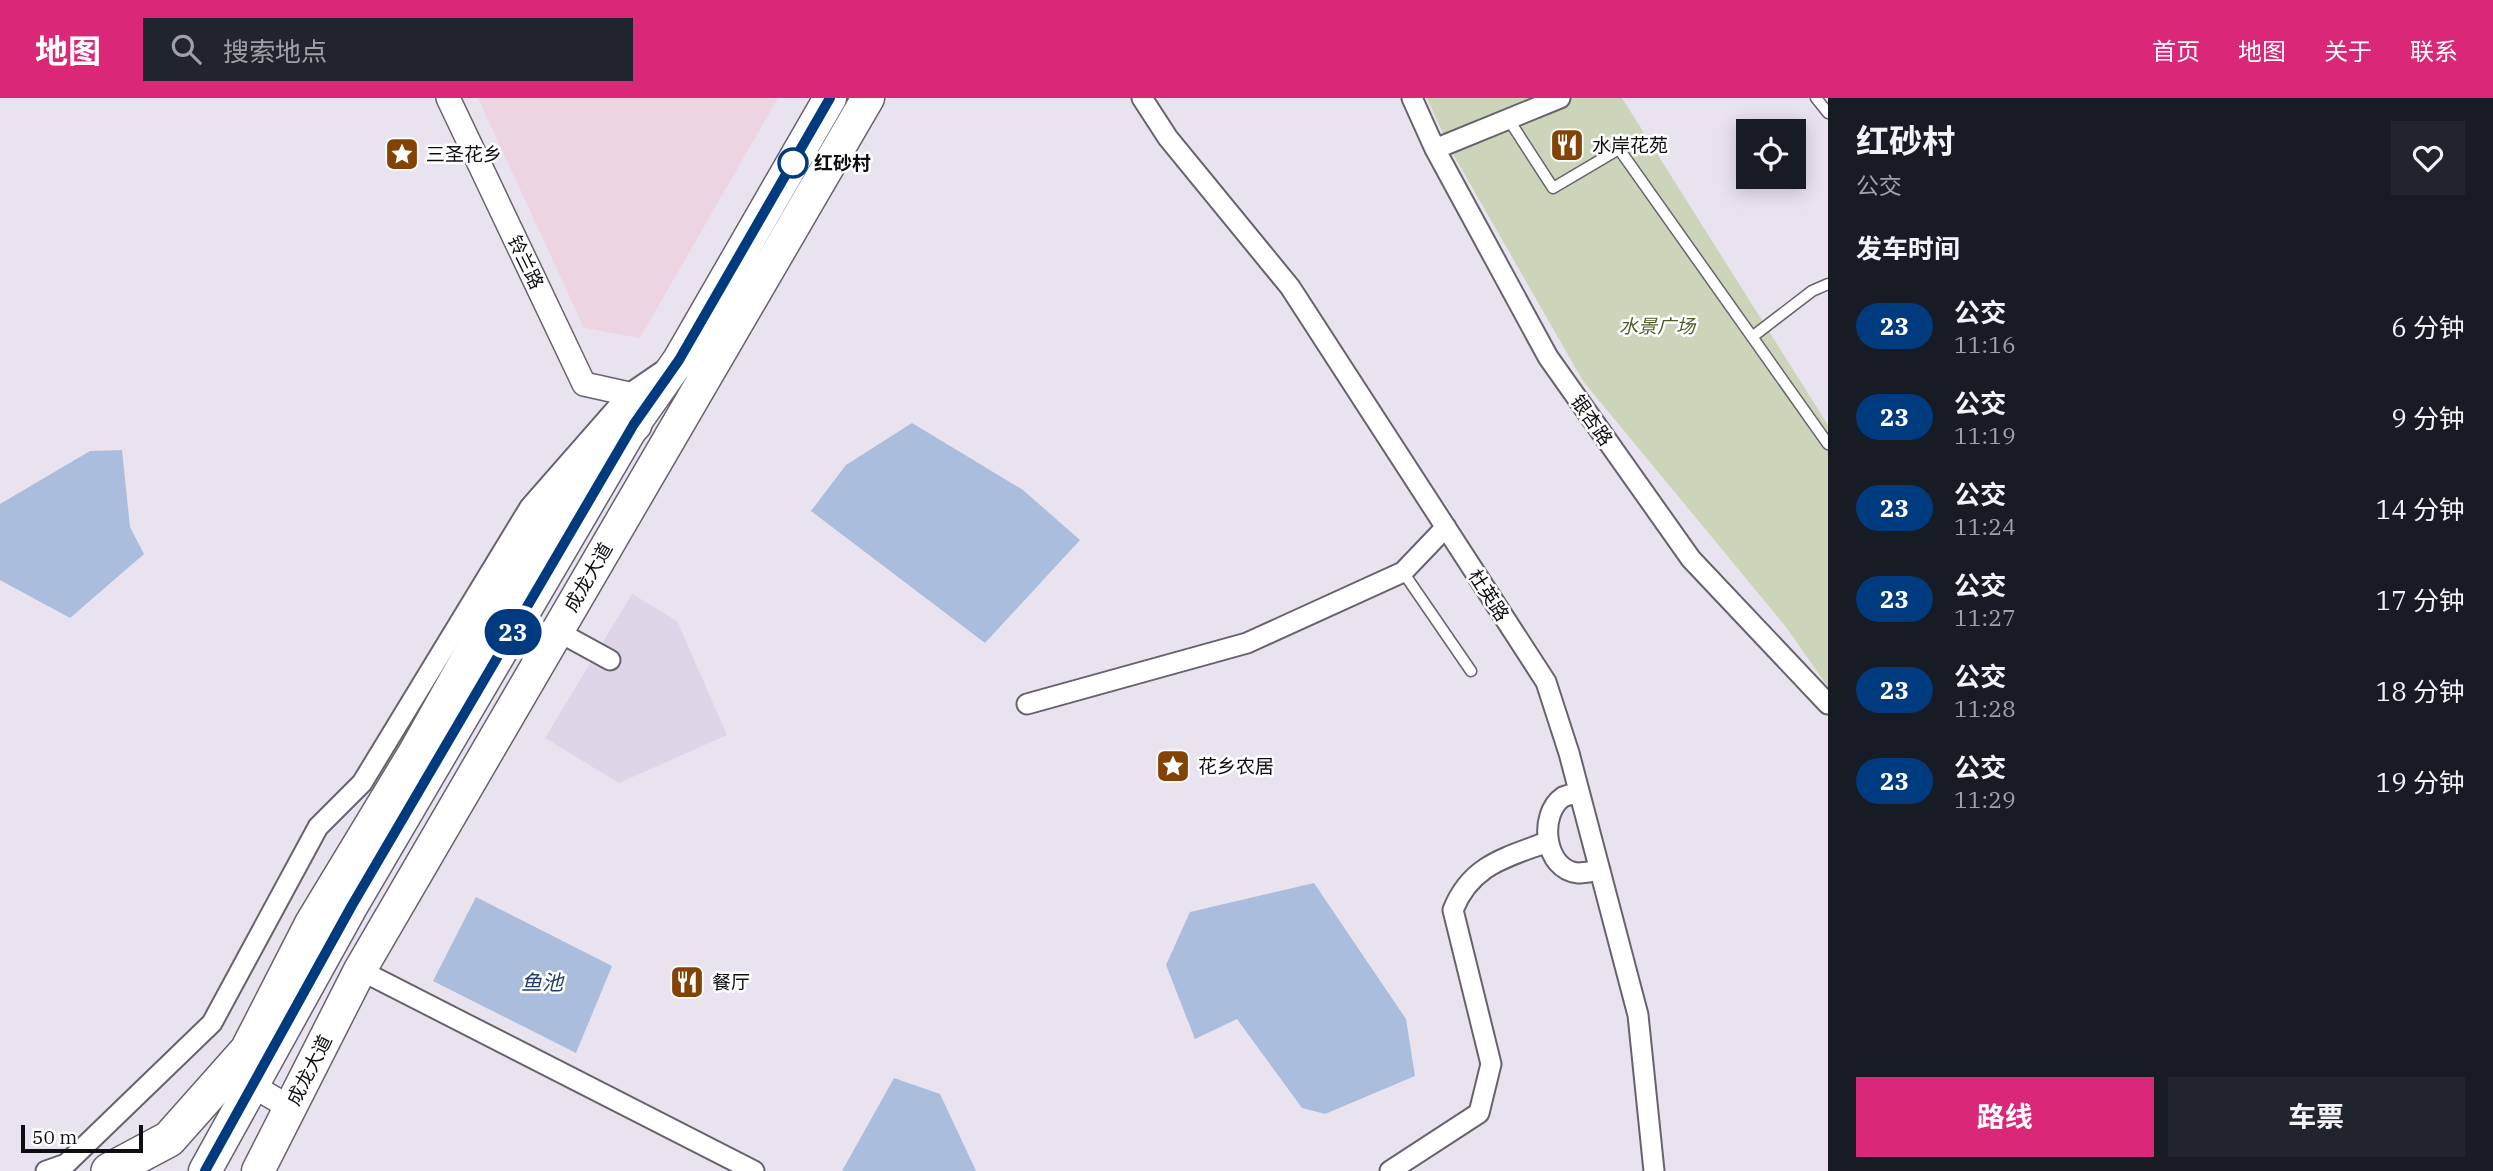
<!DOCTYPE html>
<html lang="zh">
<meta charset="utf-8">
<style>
body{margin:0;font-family:"IBM Plex Serif","Noto Sans SC",serif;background:#20242c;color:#f1f3f6;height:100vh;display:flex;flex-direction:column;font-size:26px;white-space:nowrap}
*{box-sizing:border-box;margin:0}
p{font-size:23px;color:#9ea1a6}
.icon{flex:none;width:38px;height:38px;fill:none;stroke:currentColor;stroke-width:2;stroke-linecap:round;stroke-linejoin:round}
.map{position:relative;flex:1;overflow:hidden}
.details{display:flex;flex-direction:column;background:#171b24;width:665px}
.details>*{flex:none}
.badge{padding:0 14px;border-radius:23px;font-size:24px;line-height:46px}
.fabs{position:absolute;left:1736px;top:21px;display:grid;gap:14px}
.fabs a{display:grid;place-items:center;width:70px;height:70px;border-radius:0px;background:#171b24;box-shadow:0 4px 18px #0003;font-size:35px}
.scale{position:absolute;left:21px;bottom:18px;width:122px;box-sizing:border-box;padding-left:7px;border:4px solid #0f0d12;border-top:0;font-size:19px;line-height:24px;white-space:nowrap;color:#0f0d12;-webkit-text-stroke:5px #fff;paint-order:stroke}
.map>.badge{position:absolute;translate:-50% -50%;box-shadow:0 0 0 4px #fff}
h2{padding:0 28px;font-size:26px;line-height:63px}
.round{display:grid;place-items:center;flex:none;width:74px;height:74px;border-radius:0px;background:#20242c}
.headline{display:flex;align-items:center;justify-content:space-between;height:119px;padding:0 28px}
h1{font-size:33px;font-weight:700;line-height:52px}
.button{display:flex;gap:14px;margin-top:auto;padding:14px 28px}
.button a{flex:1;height:80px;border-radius:0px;background:#db2777;color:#fff;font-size:28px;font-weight:700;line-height:80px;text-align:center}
.button a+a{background:#20242c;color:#f1f3f6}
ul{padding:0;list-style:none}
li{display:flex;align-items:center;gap:21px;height:91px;padding:0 28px}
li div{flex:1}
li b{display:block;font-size:26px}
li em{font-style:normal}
li .badge{min-width:77px;font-weight:700;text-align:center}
header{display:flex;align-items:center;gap:42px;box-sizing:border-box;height:98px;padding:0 35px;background:#db2777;color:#fff}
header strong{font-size:33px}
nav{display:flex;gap:38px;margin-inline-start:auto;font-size:24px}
.search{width:490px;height:63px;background:#20242c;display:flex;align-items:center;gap:18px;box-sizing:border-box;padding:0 24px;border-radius:0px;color:#9ea1a6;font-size:26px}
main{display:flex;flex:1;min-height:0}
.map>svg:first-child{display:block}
.commercial{fill:#ecd5e1}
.built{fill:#ded5e8}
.green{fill:#ccd5ba}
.water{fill:#abbddc}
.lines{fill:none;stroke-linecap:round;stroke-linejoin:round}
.service-casing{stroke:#68626d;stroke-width:13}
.minor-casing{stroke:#68626d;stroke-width:23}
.tertiary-casing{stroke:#68626d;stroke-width:26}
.trunk-casing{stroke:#68626d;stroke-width:35}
.motorway-casing{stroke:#68626d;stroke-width:38}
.service{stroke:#fff;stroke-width:10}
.minor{stroke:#fff;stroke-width:19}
.tertiary{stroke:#fff;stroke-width:23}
.trunk{stroke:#fff;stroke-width:32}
.motorway{stroke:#fff;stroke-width:35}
.line-casing{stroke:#fff;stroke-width:16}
.line{stroke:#003b80;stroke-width:10}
.stop-dot{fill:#fff;stroke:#003b80;stroke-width:3.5}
.labels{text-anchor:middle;stroke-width:5;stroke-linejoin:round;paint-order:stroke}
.poi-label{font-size:19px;fill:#0f0d12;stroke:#fff;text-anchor:start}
.stop-label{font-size:19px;font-weight:bold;fill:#0f0d12;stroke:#fff;text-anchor:start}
.street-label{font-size:19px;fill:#0f0d12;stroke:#fff}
.park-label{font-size:19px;font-style:italic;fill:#4c5c28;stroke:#fff}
.water-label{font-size:21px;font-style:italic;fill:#263d67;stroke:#fff}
</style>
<header>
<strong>地图</strong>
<div class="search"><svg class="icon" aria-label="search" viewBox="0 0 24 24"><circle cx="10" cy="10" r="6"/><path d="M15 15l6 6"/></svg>搜索地点</div>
<nav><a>首页</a><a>地图</a><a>关于</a><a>联系</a></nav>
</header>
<main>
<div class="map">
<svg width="1828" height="1073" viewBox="0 0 1828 1073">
<rect width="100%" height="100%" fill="#e9e3f0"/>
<!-- commercial -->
<path class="commercial" d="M478,0h300l-138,240 -56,-10z"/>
<!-- built -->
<path class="built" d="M632,496l45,27 50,114 -108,48 -74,-45z"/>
<!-- green -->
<path class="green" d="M1427,0h195l206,327v262l-42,-60 -203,-246 -134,-234z"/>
<!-- water -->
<path class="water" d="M912,325l111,67 57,50 -95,103 -174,-132 35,-46z
M122,352l8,77 14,27 -74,64 -70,-38v-76l90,-53z
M1314,785l92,136 9,57 -90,38 -23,-6 -65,-89 -42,20 -29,-74 24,-53z
M476,799l136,69 -36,87 -143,-72z
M894,980l46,16 36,77h-134z"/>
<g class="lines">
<!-- service casing -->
<g class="service-casing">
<path id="service" d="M1816,0l12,15
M1509,22l44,68 66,-39 209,295
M1752,239l60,-46 16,-7
M1403,474l68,99"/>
</g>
<!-- minor casing -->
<g class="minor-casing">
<path id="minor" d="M1142,0l26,40 122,149 256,395 23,71 69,262 16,156
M1412,0l23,51 113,208 143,202 137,145
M1435,51l125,-51
M557,533l53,29
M1027,606l220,-61 156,-71 43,-45
M1579,694c-4,2 -12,3 -16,5 -25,17 -19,73 15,76 7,0 15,-2 22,-3
M360,872l394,201
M46,1073l20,-7 146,-141 106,-196 44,-44 168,-276 99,-113 35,-24
M1390,1073l89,-58 12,-49 -38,-154c18,-45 52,-52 94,-68"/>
</g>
<!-- tertiary casing -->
<g class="tertiary-casing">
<path id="tertiary" d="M448,0l136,286 45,10
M253,988l36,21"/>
</g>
<!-- trunk casing -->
<g class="trunk-casing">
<path id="trunk" d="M205,1073l146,-264 283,-483 45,-64 151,-262
M258,1073l102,-201 508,-872"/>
</g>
<!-- motorway casing -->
<g class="motorway-casing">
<path id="motorway" d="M109,1073l60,-32 79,-89 65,-127 103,-170 144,-256 74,-73"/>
</g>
<!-- service -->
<use href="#service" class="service"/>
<!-- minor -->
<use href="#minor" class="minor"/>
<!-- tertiary -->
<use href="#tertiary" class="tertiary"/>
<!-- trunk -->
<use href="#trunk" class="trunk"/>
<!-- motorway -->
<use href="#motorway" class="motorway"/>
</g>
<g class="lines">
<!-- line casing -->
<g class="line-casing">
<path id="line" d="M205,1073l146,-264 283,-483 45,-64 151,-262"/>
</g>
<!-- line -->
<use href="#line" class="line"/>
</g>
<!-- icons -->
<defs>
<g id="restaurant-square" transform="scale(1.75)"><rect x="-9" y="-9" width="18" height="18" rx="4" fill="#824305" stroke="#fff"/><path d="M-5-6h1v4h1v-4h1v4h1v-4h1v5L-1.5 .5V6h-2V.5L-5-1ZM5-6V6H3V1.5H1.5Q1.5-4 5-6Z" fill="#fff"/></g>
<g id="sight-square" transform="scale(1.75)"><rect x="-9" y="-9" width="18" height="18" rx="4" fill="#824305" stroke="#fff"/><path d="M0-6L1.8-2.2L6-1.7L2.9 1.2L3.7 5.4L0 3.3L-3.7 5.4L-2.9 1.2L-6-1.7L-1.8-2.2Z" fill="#fff"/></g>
</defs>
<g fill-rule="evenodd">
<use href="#restaurant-square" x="1567" y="47"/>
<use href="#sight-square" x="402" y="56"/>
<use href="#sight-square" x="1173" y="668"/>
<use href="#restaurant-square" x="687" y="884"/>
</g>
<!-- markers -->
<circle class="stop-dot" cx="793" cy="65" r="14"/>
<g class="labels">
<!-- poi labels -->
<g class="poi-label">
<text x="1592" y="54">水岸花苑</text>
<text x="426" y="63">三圣花乡</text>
<text x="1198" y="675">花乡农居</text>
<text x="712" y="891">餐厅</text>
</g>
<!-- stop labels -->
<g class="stop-label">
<text x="814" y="72">红砂村</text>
</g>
<!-- street labels -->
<g class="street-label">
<text transform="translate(526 164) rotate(64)" y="7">铃兰路</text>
<text transform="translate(1592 322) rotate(55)" y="7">银杏路</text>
<text transform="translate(588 479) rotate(-60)" y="7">成龙大道</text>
<text transform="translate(1489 497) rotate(57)" y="7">杜英路</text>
<text transform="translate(309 972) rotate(-63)" y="7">成龙大道</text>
</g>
<!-- park labels -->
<g class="park-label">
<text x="1657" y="235">水景广场</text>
</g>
<!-- water labels -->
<g class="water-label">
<text x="542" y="892">鱼池</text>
</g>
</g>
</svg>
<div class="fabs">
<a><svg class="icon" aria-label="locate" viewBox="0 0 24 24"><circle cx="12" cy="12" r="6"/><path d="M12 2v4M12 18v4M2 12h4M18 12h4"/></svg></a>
</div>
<div class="scale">50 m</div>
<b class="badge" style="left:513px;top:534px;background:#003b80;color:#fff">23</b>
</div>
<section class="details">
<div class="headline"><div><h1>红砂村</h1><p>公交</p></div><a class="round"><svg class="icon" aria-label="heart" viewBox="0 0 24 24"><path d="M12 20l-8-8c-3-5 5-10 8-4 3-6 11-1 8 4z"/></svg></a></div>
<h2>发车时间</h2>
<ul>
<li><span class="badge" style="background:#003b80;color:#fff">23</span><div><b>公交</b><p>11:16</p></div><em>6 分钟</em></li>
<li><span class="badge" style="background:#003b80;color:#fff">23</span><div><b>公交</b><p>11:19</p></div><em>9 分钟</em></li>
<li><span class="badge" style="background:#003b80;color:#fff">23</span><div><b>公交</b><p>11:24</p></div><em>14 分钟</em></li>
<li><span class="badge" style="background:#003b80;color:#fff">23</span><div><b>公交</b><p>11:27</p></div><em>17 分钟</em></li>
<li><span class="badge" style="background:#003b80;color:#fff">23</span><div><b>公交</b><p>11:28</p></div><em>18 分钟</em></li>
<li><span class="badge" style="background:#003b80;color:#fff">23</span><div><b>公交</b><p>11:29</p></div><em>19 分钟</em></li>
</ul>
<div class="button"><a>路线</a><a>车票</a></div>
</section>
</main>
